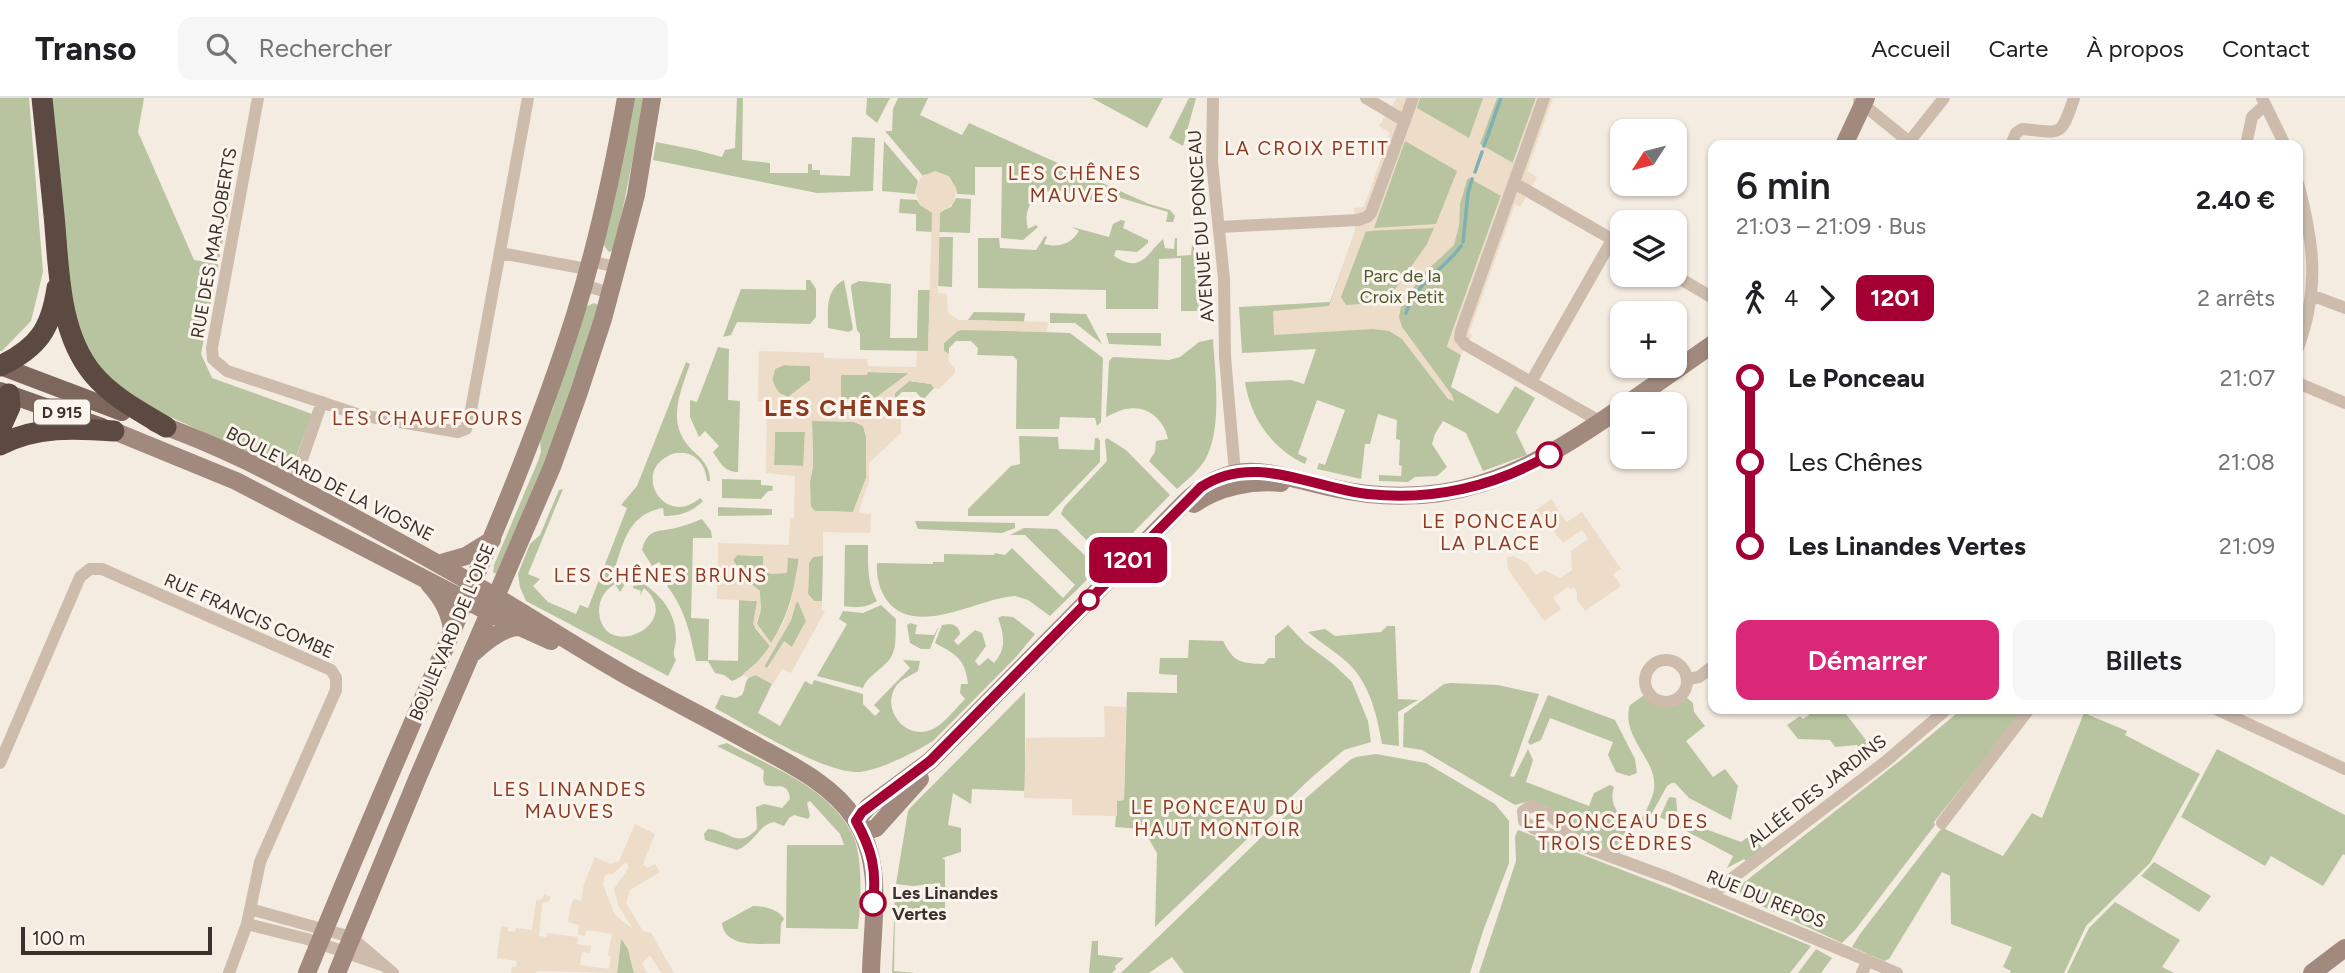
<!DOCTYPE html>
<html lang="fr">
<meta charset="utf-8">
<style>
body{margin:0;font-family:Figtree,sans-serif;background:#f6f6f6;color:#202124;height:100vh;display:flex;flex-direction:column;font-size:26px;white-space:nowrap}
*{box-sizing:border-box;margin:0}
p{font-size:23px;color:#757577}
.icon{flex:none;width:38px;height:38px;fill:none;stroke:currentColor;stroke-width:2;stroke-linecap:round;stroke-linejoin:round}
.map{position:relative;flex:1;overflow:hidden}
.details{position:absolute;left:1708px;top:42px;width:595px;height:574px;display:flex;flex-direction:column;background:#fff;border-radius:14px;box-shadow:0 2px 5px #0004}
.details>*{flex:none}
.badge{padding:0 14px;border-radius:10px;font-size:24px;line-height:46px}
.needle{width:46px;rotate:234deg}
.buttons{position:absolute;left:1610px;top:21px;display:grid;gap:14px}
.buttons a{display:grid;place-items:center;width:77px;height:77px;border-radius:14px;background:#fff;box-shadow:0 2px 5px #0004;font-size:35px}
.scale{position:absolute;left:21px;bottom:18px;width:191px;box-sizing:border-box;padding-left:7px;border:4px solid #3b302b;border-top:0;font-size:19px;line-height:24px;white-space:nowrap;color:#3b302b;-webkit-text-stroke:5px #fbf5ee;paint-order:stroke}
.map>.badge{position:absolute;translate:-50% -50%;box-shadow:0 0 0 4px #fff}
.legs{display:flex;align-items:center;gap:10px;height:77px;padding:0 28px;font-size:23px}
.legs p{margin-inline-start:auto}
.head{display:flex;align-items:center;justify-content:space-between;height:119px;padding:0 28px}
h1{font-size:38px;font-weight:600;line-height:52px}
.button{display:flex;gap:14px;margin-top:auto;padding:14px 28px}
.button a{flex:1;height:80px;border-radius:14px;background:#db2777;color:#fff;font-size:28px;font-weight:600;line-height:80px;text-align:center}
.button a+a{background:#f6f6f6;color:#202124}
ul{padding:0 28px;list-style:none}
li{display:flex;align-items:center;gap:24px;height:84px;font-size:26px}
li i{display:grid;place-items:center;width:10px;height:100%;margin:0 9px;background:currentColor}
li i::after{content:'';width:18px;height:18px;margin:-9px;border:5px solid;border-radius:50%;background:#fff}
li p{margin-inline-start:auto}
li:first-child i{background:linear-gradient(#0000 50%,currentColor 0)}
li:last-child i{background:linear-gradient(currentColor 50%,#0000 0)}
header{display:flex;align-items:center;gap:42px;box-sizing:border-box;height:98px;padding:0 35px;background:#fff;border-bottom:2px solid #e0e0e0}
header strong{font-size:33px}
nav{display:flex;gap:38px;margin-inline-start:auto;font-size:24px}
.search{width:490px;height:63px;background:#f6f6f6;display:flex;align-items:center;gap:18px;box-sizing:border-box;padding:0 24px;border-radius:14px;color:#757577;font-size:26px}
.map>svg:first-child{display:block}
.green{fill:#b8c4a0}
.plaza{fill:#ecdcc8;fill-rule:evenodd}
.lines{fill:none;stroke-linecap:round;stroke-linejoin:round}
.stream{stroke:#7fb0b2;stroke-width:3.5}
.street{stroke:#cdbbac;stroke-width:12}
.secondary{stroke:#a18a7d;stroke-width:18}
.primary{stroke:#7d675c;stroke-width:18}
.highway{stroke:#5c4a42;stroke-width:21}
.line-1-casing{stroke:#fff;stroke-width:16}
.line-1{stroke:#a50034;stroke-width:10}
.stop-1-dot{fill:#fff;stroke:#a50034;stroke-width:3.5}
.labels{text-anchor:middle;stroke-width:6;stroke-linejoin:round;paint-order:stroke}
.shield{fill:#fbf5ee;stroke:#756b66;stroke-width:2}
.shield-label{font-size:16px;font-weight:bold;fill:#3b302b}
.street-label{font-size:18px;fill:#3b302b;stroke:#fbf5ee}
.park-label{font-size:18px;fill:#4a5a2e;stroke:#fbf5ee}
.stop-label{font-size:18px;font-weight:bold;fill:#3b302b;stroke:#fbf5ee;text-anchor:start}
.neighbourhood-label{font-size:19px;letter-spacing:2px;fill:#8c3b22;stroke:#fbf5ee}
.district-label{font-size:24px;font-weight:bold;letter-spacing:2px;fill:#8c3b22;stroke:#fbf5ee}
</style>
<header>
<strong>Transo</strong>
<div class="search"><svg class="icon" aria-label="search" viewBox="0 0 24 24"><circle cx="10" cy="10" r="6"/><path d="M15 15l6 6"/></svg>Rechercher</div>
<nav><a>Accueil</a><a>Carte</a><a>À propos</a><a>Contact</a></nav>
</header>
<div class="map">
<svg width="2345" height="875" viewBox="0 0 2345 875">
<rect width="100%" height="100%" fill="#f4ebe1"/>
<!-- green -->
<path class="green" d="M0,0h29l14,174 -12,49 -29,30h-2z
M47,0h97l-6,34 56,128 19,3 13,-71 6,1 -31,161 11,24 100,36 -18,48 -11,6 -128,-58 -46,-28 -34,-52z
M632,0h13l-29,145 -2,7 -5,2 -7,-9z
M737,0h6l-1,62 28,3v10h38v-9h4v6h8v5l30,1 2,-39 23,1 -2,53 -56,2 -164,-33 3,-18 40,8 26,7 3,-7 10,-2z
M867,0h23l-13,25 -11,-9z
M898,0h30l-8,17 42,20 7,-12 180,81 21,6 5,6 -2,6h-7l2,-10 -61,-18 -5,9 -44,-13c-22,0 -36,17 -30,39l8,-4 2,2 -15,13 -22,-2 1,-71h-27v28l-18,-1 -1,-6 -31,-14 -2,2 -38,-45h7l1,-22z
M1092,0h71l-16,30z
M1189,0h7l-13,48 -14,-8z
M1420,0h116l-89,248 14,9 -10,32 47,27 17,-28 20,12 -19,34 11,23 -44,16 -17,-38 -23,-12 -8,13 -3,10 15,23 -10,9 -22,1 -7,5 -29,-1v-6l22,1 1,-10 -3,-1 1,-25 -4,-1 1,-19 -19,-6 -8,30h-5l-4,35 -44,-10 2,-6 6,2 20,-55 -28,-10 -19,54 9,4 -2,6c-33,-15 -55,-47 -60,-82l46,-2 13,4 12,-35 -74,4 -3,-46 91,-5 25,-70 17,-1z
M884,43l34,40 -3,13 -33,-3z
M956,100l15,1 -1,34 -31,-1 1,-20 11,-5z
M900,101l17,1 3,5 12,7v20l-16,-1v-17l-17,-1z
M1121,122l4,1 -2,7 25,12v3l-11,9 -21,-2 -2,6c28,18 32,-2 49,-17l2,9 9,1 1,-11h2v18l14,-1 1,-10 2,2 5,64h-18v-53l-22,1 -1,50h-52v-19l-128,-2v-50h21l1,10 36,2 9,-14 2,1 -3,7c15,4 27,0 35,-13l-7,-4 37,10 4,-13z
M939,139h14l-1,50 -14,-1z
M806,182h4l6,9v28l-6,7 -73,-2 -6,13 -8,2 18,-48 65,1z
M844,182l9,49 -4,3 -21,-4c0,-18 -3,-38 16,-48z
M859,183l32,3 -1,54h27l1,-48h12l-2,61 -68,-1v-16l-3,-4 -6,-42v-3z
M594,205l4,2 1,5 -45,132 -58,132 -3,-2 1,-7 44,-104 3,-9 -1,-11 13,-33 32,-101z
M974,214l51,1 -1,9 -56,-2z
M1050,215l36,1 16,30 -27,-21h-25z
M965,231l105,4 33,25 -2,64 -4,4 -2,-8 -35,-1 -1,12h-43l1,-69 -4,-4 -36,-1 1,-7 -7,-7h-15l-7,7v6l-5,-3v-8l13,-12z
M1106,235h55v13l-52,-2z
M1213,241c2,35 9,85 -6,117 -6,13 -19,23 -30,33l-28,-28 6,-9 1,-11 12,-2c-4,-20 -21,-34 -42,-30 -7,1 -15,6 -20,8l3,-56 4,-4 56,3 11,-3 19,-15z
M718,249l11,2 -1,51 12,1 -2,71c-14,0 -18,-10 -25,-20l6,-6 -14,-15 -6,6 -9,-20v-17l7,2z
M686,264l4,2c-10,29 -24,59 1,85 11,10 19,17 19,32h-3c-1,-12 -6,-22 -18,-27 -7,-2 -15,-2 -21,2 -36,18 -2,72 32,42l3,3c-11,11 -23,15 -39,15l-1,-8c-37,6 -41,40 -51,70l13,6 -5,8 -5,-8c-10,6 -16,15 -16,27 3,53 87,13 45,-23l-4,8 1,-5 -8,-3v-2l11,-2c19,13 32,30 32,54 0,9 -5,14 0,22l-8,16 -142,-75 -6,-14 -2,-13 12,-30 10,-9 19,-45 4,-1 -35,85 12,5 -7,7 15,16 28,12 4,-9 8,3 39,-100 -6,-3 16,-19z
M784,267l26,1v15c-9,4 -13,12 -22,16l-11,-5 -5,-13 3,-10z
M867,274l42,1 -36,27 -32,-1v-25l25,1z
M909,283l22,3 3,4 -11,12 -7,-8h-14l-7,7v-6z
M812,322l42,2 9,4 3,10v42l-13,34 -38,-1 -5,-5v-25l3,-14z
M775,333l30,1 -1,34 -30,-1z
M1019,338l39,1 1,12 35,1 1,-12h3l2,3v21l-52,54h-80v-7l43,-43 9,-2z
M1107,340l19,12 44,45 -54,55 -14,6 -41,-42 3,-7 43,-46 -2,-21z
M722,381l39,1v5l12,1 -1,5h-4l-7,8 -39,-1z
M718,409l54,2v6l-54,1z
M702,421l9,12 1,7h-19l-2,80 18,1 -1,41 30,1 1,-61 19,1 -4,18 1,9 15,18c-8,12 -24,30 -38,35l-8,-6 -9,-2 -7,-12h-12c-6,-28 -11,-52 -29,-75l7,-6 -15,-18 -7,4 -10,-16c6,-24 18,-17 37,-23 8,-2 15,-5 23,-8z
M915,423l100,2v5l-13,5 -84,-4z
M1024,430l33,1 37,35 6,3 -50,49 -22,-16 -13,-4c-36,2 -95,40 -125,8 -10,-11 -14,-26 -13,-41l56,1v-2h11v-8l50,1 1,-2 10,2 7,-7 51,50 12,-13 -50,-50h-15z
M845,447h23c0,20 -1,38 9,56 -12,7 -20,7 -33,5z
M737,457l62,3c-4,31 -11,59 -28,85l-14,-19 4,-15 -1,-8 -27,-41z
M816,458h7l-1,45h-8l-6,-7 1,-31 1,-4z
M796,504h3l7,19 -14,26 -24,22 -4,-2 27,-47z
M881,507l15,14c-1,11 1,23 -3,34 -5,14 -25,21 -30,35l-46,-12 30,-52 -8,-5 4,-8 20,2z
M1002,518l11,1 22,17 -19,23 -83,84c-18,11 -54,30 -75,31 -35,1 -110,-46 -143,-64l6,-13 15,3 6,-3c5,-9 1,-18 14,-20l16,9 -14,29 22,13 25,-45 7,4 2,-5 49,14v10l12,12 5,-5 -6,-6 36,-37 -7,-8 17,1 -2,10c-7,5 -16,7 -22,15 -16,24 11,56 37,43 12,-6 22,-20 32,-30l-5,-6 1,-9h7c-3,-25 -11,-29 -33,-41l7,-18c9,-2 17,-1 18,9l-6,7 4,4 17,-15 7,3 4,13 -11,15 4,5 9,-8 6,5c13,-15 10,-28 4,-45z
M910,525l7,2 -2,9 19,1 5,-9 -9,23h-9l-11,-6 -3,-18z
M1288,527l17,18 28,21 19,18 16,39 3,21 -27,8 -32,27 -157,150 2,-74 -14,-24 -28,-2 2,-26 7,-1 3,-108 50,1v-18l-18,-1 1,-16h28l1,-18 34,1c11,22 18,22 41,23l5,-6h6v-22z
M1387,528h8l3,73 20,1 -20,12 1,34 -17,-2c-5,-29 -12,-60 -34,-81 -12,-11 -27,-20 -40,-31l17,-3 10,7 46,-4z
M1451,585l47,2 41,9 -29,82 4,1 14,-28 5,11 -7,22 63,24 5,-13 16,-8 4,2c-6,19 6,28 17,41l-12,27 -33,-14 -56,-40 -15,4 -93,-55 -19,-3 1,-33 40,-30z
M1025,594v99l-53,-2 -1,15 -18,-11 -5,32 13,3v24l-19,6 3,2v52l-50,-1 -1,60 21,2h-23l3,-78 46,-2 -1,-10 -27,3 -17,-2 12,-73 3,-4z
M1548,597l67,25 20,39 2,14 -8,3 -13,-4 -8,-17 5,-13 -63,-24 -9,22 -11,5 -2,-3z
M1643,598c21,9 21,19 43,1l7,6 1,9 11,14 -19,15 27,36 12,-8 13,17 -7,34 -42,-22 -14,-15h-3l-5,3 -22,40 -5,-4c4,-8 9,-16 12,-25 13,-34 -33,-57 -22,-92z
M1811,611h3l4,5 7,-5h17l27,35 -7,6 -5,-5 -22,2 -5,-7 -32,-1 -11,-14 13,-9 3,3 6,-4z
M1962,611h62l-90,113 1,3 -80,105 -13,13 -100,-46 -3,-7 3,-6 160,-125z
M2084,615l43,18 -2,4 75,39 -50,89 -64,63 -22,47h-54l1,-2 -8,-4 9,-20 -61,-23 -1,-48 -8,-4 -53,87 -5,2 -32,-14 8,-13 84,-109 3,1 -2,3 58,27 29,-43 10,5z
M727,645c43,24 106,45 127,95 9,22 7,67 4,91l-72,-1 1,-83h57l-4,-11 -30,-33 -3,2 3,13 -2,3 -14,-4 -5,3 -5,8 -10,-4c-16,3 -18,20 -37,28l-32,-10 -1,-6 4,-5c22,1 29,21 49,0l-1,-22 8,-3 18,4 8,-9c-2,-19 -14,-10 -25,-14l-2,-5 1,-9 -3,-3 -44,-22z
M2217,651l128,66v40l-2,-1 -20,32 -52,-30 -6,10 -84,-49z
M1376,656l50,9 69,41 14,17v42l-26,68 -13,42h-286l-12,-16 -23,16h-28l148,-143 81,-70 6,-3z
M1669,699l7,1 2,21 63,23 11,-8 11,15 -17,12 -2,-2 -17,9 6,-12 -73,-39z
M1518,732l182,70 111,46 -21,27h-311l37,-112 -1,-25z
M2154,764l57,34 -12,16 -58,-36z
M2115,804l65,38 -18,27 12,6h-107l22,-45z
M753,808c11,0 26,3 31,13l-3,5 -1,20c-19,-1 -55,5 -58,-21z
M621,840l7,11 6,24h-17z
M1092,843h6v14l26,3 -9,8 1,3 -4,4h-23z
M1816,851l16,9 -11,15h-23z"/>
<!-- plaza -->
<path class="plaza" d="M1397,0h23l-3,10 52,30 14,-40h14l-17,46 33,19 23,-65h17l-26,73 10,6 -17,30 -5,-3 -46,129 3,2 -11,20 -14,-8 54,-151 -32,-18 -2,2 -7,24 -1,22 -5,19 -33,31 -20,31 -2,10 3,10 50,68 2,6 -6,-2 -46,-60 -13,-8 -16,-2 -99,6 -1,-24 56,-5 26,-75 -1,-23 10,-1 26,-74 -11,-7zM1405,43l52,30 -21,53 -62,4zM1434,130l-7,16 -38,54 -12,5 -31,2 -5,-8 25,-66z
M935,73l14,5 7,12 -2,15 -14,10 -2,80 9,1 1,19 11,7 89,2 -1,10 -88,-2 -15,13v8l5,3v8l6,7v4l-16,16 -5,-1 -3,-4 -22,-3 -14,12 -1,20 7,7v13l-32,30v18l-10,29 1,3 11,1 -1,19 -47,-1v24l-10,1 -4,6 -1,31 6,7h8v9l3,1 -34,62 -9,-4 -9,15 -17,-9 -8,3 -5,-4 18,-15 9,-13 -17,-22 4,-23 -40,-2 1,-56 71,2 1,-27h4l1,-42 -29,-3 1,-71 -9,-1 1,-50 65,2v5l43,1 1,7 48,1 1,-16h11l4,-138 -12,-8 -5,-14 6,-14zM782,267l28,1v14l-22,17 -8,-3 -8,-12 3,-13zM868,274l39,1 1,1 -35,26 -32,-1v-24h26zM812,323l42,1 9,4 3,10v42l-13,34 -38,-1 -4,-3 -1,-27 3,-16zM775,334h30l-2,34 -29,-1zM737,457l26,1v15l8,3 16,-1 1,-15 11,1 -9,46 -8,21 -11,17 -15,-19 5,-15 -1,-18 -16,-13 -11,-18zM798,504l8,19 -14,26 -8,-6 -17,27 -3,-2 27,-46 5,-17z
M1552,401l8,15 7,8 15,-10 39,57 -8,5 8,12 -36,25 -8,-12v-7l-3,-5 -3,2 -3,-2 -15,10 8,12 -17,12 -36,-52 -1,-12 6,-1 14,7 9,12 8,-5 16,8 12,-8 -1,-19 17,-12 -6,-9 -19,13 -14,-18 -9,-5 -3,2 -6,-9z
M1104,608l22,1 -2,93 -7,1v15l-45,-1v-16l-48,-1 2,-60 79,-1z
M635,726l20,10 -12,30 4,4 8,-4 5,8 -30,18 -4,13 17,28 8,2 23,40h-13l-11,-18 -8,8 5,10h-13l-6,-24 -7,-11 -4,35 -80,-2 -1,2h-25l1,-6h4l1,-6 -20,-3 4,-32 7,1v4l7,1 1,-4 16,2 4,-29 6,-2 2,-5 7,3 -2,4 -7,2 -3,33 7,1 1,-4 31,4 -1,7 14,2 -1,7 -8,-1 -2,13 29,4 2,-13 -3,-1 4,-21 -26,-4 -1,6 -7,-1 1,-10 -11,-3 3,-17 3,-6 7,2 3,-17 11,-27 15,7 9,-3zM625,765l3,1v5l-14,20 5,18 14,22 -18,-14 -12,-30 2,-10 8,-1z"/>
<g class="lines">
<!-- stream -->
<path class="stream" d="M1484,48l17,-48
M1475,74l7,-20
M1463,144l5,-49 4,-14
M1406,215c10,-31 38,-43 55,-67"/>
<!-- street -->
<path class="street" d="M258,0l-46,250 1,11 14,12 133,44 98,17 8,-3 5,-19 57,-312
M1213,0l-1,64 12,117 1,78 10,116 -3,7
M1366,0l39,23
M1544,0l-83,233 -1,7 6,7 135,77
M2262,0l23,47
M1859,3l54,44
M1909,44l35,-44
M2011,47l5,-12 6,-4c39,3 38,11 52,-31
M2246,47l6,-28 13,-12
M1514,85l108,62
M2298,85c16,61 22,104 0,165
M1220,129l138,-7 9,-3 4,-4 42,-115
M500,155l87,16
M589,163l28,6
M1674,177l39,23
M583,187l27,8
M2311,197l34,13
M1531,284l81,-142
M2298,285l47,20
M293,387l29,-83
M1645 583a21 21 0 1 1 42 0a21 21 0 1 1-42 0Z
M1687,581l12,-2 14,-11
M2216,611l129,60
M0,665l80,-186 10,-8h12l229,101 5,8v12l-76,172 -13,62 -18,49
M1942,725l87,-114
M1582,747l-35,-33 -16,-6 -8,5 1,10 9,7 136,50 228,95
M1712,798l10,-10 163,-124 62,-53
M250,811l101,28 42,36
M247,826l60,15 75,26
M1862,875l6,-13"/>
<!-- secondary -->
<path class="secondary" d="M1844,47l22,-47
M1627,306l86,-60
M155,325c62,21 121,52 178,83 61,33 121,66 180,101 38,23 75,47 114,69 40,22 81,43 121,65 37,21 83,41 106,77 31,47 18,102 17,155
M114,333l122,50 266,138 49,22
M1194,406c24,-17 58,-24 87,-21
M438,466l28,-8 26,-16
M429,486c13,14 22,29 23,48
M473,555c12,-11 29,-25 45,-26
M856,723l12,-14 62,-46 254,-258c51,-51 90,-27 149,-15 35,8 72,10 107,5 69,-10 126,-47 182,-86
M862,734l14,-4 44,-49
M307,875c45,-111 93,-222 141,-332 46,-107 92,-215 127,-326 22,-71 38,-144 51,-217
M337,875l81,-196 134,-310 26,-72 25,-76 33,-124 16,-97
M2312,875l33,-25"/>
<!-- primary -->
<path class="primary" d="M0,268l122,46
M0,293l102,36"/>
<!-- highway -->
<path class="highway" d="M42,0c4,39 8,78 12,117 5,52 4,117 39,159 19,23 48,38 73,53
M0,268c38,-18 51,-37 57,-78
M0,331l10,-22 -1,-13
M0,347c36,-19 75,-17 114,-14"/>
</g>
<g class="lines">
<!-- line-1 casing -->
<g class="line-1-casing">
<path id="line-1" d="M873,805c4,-33 -1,-53 -17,-82l6,-9 68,-51 271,-274c53,-35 111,1 167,7 63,7 126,-7 181,-39"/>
</g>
<!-- line-1 -->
<use href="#line-1" class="line-1"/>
</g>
<!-- markers -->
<g class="stop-1-dot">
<circle cx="1549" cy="357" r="12"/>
<circle cx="1089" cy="502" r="9"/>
<circle cx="873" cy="805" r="12"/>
</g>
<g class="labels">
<!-- shield labels -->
<rect class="shield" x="34" y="301.5" width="56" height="25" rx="5"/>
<g class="shield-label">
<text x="62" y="320">D 915</text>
</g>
<!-- street labels -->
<g class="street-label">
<text transform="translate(1201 128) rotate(-94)" y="6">AVENUE DU PONCEAU</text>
<text transform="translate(214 145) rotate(-80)" y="6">RUE DES MARJOBERTS</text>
<text transform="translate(330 386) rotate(27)" y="6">BOULEVARD DE LA VIOSNE</text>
<text transform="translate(249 518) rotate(24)" y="6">RUE FRANCIS COMBE</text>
<text transform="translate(452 534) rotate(-67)" y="6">BOULEVARD DE L'OISE</text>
<text transform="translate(1817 693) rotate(-38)" y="6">ALLÉE DES JARDINS</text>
<text transform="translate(1766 801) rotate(22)" y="6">RUE DU REPOS</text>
</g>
<!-- park labels -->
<g class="park-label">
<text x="1402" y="184">Parc de la<tspan x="1402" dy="21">Croix Petit</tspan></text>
</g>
<!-- stop labels -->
<g class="stop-label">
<text x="892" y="801">Les Linandes<tspan x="892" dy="21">Vertes</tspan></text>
</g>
<!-- neighbourhood labels -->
<g class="neighbourhood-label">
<text x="1307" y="57">LA CROIX PETIT</text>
<text x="1075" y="82">LES CHÊNES<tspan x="1075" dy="22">MAUVES</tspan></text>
<text x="428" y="327">LES CHAUFFOURS</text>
<text x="1491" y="430">LE PONCEAU<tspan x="1491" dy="22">LA PLACE</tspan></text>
<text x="661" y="484">LES CHÊNES BRUNS</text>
<text x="570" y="698">LES LINANDES<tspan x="570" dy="22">MAUVES</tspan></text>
<text x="1218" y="716">LE PONCEAU DU<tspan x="1218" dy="22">HAUT MONTOIR</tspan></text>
<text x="1616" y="730">LE PONCEAU DES<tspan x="1616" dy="22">TROIS CÈDRES</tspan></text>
</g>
<!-- district labels -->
<g class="district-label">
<text x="846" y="318">LES CHÊNES</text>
</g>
</g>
</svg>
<div class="buttons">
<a><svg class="needle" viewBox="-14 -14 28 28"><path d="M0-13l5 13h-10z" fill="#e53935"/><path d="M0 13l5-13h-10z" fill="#757577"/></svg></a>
<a><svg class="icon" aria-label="layers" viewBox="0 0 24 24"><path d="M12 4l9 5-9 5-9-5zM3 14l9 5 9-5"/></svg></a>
<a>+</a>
<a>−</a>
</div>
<div class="scale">100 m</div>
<b class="badge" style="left:1128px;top:462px;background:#a50034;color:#fff">1201</b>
<section class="details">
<div class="head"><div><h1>6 min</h1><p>21:03 – 21:09 · Bus</p></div><b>2.40 €</b></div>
<div class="legs"><svg class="icon" aria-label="walk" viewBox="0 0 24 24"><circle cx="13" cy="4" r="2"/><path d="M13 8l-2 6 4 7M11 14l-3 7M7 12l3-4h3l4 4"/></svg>4<svg class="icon" aria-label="forward" viewBox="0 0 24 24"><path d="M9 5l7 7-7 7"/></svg><b class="badge" style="background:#a50034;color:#fff">1201</b><p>2 arrêts</p></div>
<ul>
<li><i style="color:#a50034"></i><b>Le Ponceau</b><p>21:07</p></li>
<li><i style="color:#a50034"></i><span>Les Chênes</span><p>21:08</p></li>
<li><i style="color:#a50034"></i><b>Les Linandes Vertes</b><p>21:09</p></li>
</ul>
<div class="button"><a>Démarrer</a><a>Billets</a></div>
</section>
</div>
